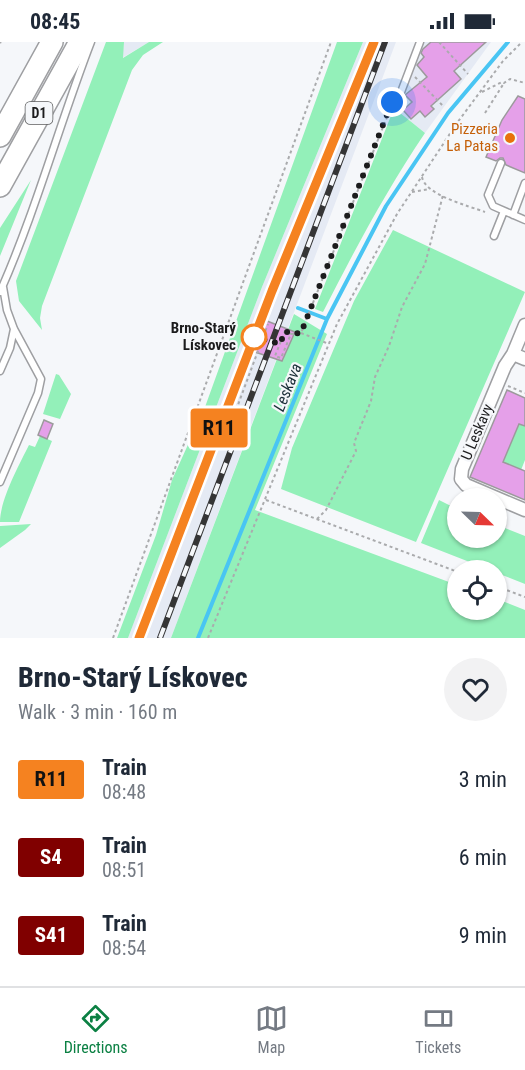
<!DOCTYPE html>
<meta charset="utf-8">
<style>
body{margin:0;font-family:"Roboto Condensed",sans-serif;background:#f2f2f3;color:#1f2937;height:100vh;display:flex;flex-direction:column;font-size:22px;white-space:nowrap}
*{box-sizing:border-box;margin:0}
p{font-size:20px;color:#747a83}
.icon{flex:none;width:33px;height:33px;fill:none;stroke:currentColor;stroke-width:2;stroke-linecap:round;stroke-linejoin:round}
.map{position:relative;height:596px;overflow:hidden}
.panel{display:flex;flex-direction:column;background:#fff;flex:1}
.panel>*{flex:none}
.badge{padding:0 12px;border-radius:4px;font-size:21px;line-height:39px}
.needle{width:39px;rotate:113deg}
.fabs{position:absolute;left:447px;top:446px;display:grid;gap:12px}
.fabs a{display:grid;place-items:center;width:60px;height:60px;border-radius:50%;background:#fff;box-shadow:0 2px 4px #0004;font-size:30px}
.you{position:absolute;width:30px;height:30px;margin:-15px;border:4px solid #fff;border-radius:50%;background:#1a73e8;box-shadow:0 0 0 9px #1a73e833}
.map>.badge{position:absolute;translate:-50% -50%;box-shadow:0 0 0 3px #fff}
.round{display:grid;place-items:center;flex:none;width:63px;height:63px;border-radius:32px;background:#f2f2f3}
.head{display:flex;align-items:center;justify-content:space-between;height:102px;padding:0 18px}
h1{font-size:28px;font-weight:800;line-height:45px}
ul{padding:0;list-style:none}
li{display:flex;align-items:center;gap:18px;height:78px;padding:0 18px}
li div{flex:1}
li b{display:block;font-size:22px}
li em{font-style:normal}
li .badge{min-width:66px;font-weight:700;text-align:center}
.status{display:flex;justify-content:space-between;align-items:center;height:42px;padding:0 30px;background:#fff;direction:ltr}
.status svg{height:16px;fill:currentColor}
.dock{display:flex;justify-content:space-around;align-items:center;height:84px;border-top:2px solid #e0e1e3;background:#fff;font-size:16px;color:#747a83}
.dock a{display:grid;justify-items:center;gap:3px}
.dock .on{color:#0b8043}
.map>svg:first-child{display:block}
.built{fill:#e5eaf4}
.green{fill:#93f0b9}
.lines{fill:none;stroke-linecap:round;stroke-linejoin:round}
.stream{stroke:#49c5f3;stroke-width:4}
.building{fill:#e5a0e9;stroke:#9c9a9c;stroke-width:1.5}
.service-casing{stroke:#9e9fa2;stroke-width:9}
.minor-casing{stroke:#9e9fa2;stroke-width:15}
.motorway-casing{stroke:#9e9fa2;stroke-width:24}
.path{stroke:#aaabad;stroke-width:2;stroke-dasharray:3 3;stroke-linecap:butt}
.service{stroke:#fff;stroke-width:6}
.minor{stroke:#fff;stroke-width:12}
.motorway{stroke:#fff;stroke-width:21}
.rail-casing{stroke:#353536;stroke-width:6}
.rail{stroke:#f5f7fa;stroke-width:4;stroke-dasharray:11;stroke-linecap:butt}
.line-casing{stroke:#fff;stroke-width:14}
.line{stroke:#f58220;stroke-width:9}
.walk{stroke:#1c1c1d;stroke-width:6;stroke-dasharray:0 10.8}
.food-dot{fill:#e8710a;stroke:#f5f7fa;stroke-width:2}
.stop-dot{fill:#fff;stroke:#f58220;stroke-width:3}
.labels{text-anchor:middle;stroke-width:4.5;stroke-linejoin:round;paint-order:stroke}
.shield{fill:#f5f7fa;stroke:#5d5e5f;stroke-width:1.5}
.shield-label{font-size:14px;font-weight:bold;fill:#1c1c1d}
.food-label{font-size:15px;fill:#c56008;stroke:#f5f7fa;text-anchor:end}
.stop-label{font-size:15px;font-weight:bold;fill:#1c1c1d;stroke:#f5f7fa;text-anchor:end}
.street-label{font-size:15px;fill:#1c1c1d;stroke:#f5f7fa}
.water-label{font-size:16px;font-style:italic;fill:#192d36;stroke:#f5f7fa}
</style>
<div class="status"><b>08:45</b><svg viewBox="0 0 49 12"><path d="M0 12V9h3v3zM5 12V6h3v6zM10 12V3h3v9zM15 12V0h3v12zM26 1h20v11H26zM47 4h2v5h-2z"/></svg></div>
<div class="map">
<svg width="525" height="596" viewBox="0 0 525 596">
<rect width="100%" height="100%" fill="#f5f7fa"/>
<!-- built -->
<path class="built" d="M124,0h25l-27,16z
M363,0h33l-225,596h-43l134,-351z
M418,0h73l-66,91 -31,-25z"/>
<!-- green -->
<path class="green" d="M106,0h18l-1,16 26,-16h14l-20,13 -11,15 -90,236 -2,12 2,12 -23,-29 -3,-20z
M337,0h26l-101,245 -134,351h-11l39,-103 16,-55 33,-73z
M394,66l31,25c-39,58 -71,118 -102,179l-8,-3z
M31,138l-31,76v-28z
M393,188l132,62 -109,250 -135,-53 11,-41 62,-147z
M294,272l33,20 -72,176 202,75 1,24h38l1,-10 28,11v28h-354z
M56,332l3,1 12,19 -11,25 -17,-5z
M519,382l6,2v34l-4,10 -18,-8z
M40,394l12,5 -33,81h-19c0,-22 19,-57 29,-77l6,2z
M439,458l18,9 1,28h38l1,-12 28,11v48l-28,-11 -1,-3h-6l-69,-27z
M31,482l-6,6 -25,18v-22z"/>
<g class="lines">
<!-- stream -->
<path class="stream" d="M298,266l29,11
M198,596l129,-319 59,-113 62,-93 60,-71"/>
</g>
<!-- building -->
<path class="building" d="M431,0h55l-32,29 7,8 -30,27 3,3 -9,8 -5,-6 -9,8 -8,-9 9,-8 -7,-7 22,-18 -10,-12 7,-8 -3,-4 2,-4z
M518,54l7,3v74l-19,-8 -3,-7h-3l-4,3 -10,-4 16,-37z
M267,279l28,11 -13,29 -27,-9z
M507,348l18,8v28l-6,-2 -16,38 22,9v29l-55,-23z
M44,378l9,4 -6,15 -9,-4z"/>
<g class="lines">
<!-- service casing -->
<g class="service-casing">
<path id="service" d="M398,58l22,-58
M501,121l-13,32 5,11 32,14
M513,173l12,-32
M494,194l10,-25
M0,250c36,-81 59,-167 91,-250
M0,329l10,-23 4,-19
M0,440l38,-89 3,-14 -27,-50 -7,-19 -4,-23"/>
</g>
<!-- minor casing -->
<g class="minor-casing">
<path id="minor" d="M525,283l-12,29 -8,12 -43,103 -1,10 5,6 59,25
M513,312l12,5"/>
</g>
<!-- motorway casing -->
<g class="motorway-casing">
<path id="motorway" d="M0,94l52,-94
M0,144l80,-144"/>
</g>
<!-- path -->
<path class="path" d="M439,0l29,32
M0,1l1,-1
M415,35l29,30
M482,50l20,-10 2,1 6,-4 15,4
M485,71l19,-30
M422,135c3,18 47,29 63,35
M412,150l18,-3
M301,291l28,11
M291,292l-6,-3 -10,25 6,2 10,-24 10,-1 90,-226
M508,344l17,7
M232,379l36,-97
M266,458l192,72
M317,477l9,-9 30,-59 -2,-8 17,-42 4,-24 14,-31 13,-39 23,-43 18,-69
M496,544l29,11
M113,596l218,-596
M208,596l129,-314 60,-110 60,-91 46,-62 19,-19"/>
<!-- service -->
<use href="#service" class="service"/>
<!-- minor -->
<use href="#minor" class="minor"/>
<!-- motorway -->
<use href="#motorway" class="motorway"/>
<!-- rail casing -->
<g class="rail-casing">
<path id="rail" d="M139,596l133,-347 102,-249
M160,596l225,-596"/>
</g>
<!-- rail -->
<use href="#rail" class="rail"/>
</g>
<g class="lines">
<!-- line casing -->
<g class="line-casing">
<path id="line" d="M139,596l133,-347 102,-249"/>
</g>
<!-- line -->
<use href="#line" class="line"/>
<!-- walk -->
<path class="walk" d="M254,295l26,7 5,-13 6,3 10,-1 91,-231"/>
</g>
<!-- markers -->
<circle class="food-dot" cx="510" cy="96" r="6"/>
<circle class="stop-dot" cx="254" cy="295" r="12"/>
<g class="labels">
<!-- shield labels -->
<rect class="shield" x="25.5" y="60" width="27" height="22" rx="4.5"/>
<g class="shield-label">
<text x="39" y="76">D1</text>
</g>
<!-- food labels -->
<g class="food-label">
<text x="498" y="92">Pizzeria<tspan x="498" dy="17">La Patas</tspan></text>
</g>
<!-- stop labels -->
<g class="stop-label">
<text x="236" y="291">Brno-Starý<tspan x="236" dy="17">Lískovec</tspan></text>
</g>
<!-- street labels -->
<g class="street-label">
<text transform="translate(477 390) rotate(-67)" y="5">U Leskavy</text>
</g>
<!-- water labels -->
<g class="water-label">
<text transform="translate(287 345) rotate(-68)" y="6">Leskava</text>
</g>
</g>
</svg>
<div class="fabs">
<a><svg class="needle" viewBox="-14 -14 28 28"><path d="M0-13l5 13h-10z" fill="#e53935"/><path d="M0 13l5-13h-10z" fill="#747a83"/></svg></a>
<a><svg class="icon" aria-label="locate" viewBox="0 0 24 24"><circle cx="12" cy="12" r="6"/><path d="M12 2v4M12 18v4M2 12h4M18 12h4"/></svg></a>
</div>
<div class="you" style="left:392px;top:60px"></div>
<b class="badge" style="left:219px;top:386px;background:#f58220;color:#111">R11</b>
</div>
<section class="panel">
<div class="head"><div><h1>Brno-Starý Lískovec</h1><p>Walk · 3 min · 160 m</p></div><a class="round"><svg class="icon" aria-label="heart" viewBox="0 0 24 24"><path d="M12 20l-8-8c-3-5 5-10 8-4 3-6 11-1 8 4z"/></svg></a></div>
<ul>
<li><span class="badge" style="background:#f58220;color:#111">R11</span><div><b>Train</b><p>08:48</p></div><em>3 min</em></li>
<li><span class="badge" style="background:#800000;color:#fff">S4</span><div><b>Train</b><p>08:51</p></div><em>6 min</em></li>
<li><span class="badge" style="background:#800000;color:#fff">S41</span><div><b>Train</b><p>08:54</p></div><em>9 min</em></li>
</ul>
</section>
<nav class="dock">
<a class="on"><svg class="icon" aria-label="directions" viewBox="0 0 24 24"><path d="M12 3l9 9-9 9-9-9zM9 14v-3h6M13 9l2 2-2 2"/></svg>Directions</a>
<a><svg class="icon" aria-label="map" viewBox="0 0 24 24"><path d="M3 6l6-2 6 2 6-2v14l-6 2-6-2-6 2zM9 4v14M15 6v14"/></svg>Map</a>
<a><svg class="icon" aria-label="tickets" viewBox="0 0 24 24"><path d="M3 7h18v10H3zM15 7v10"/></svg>Tickets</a>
</nav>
